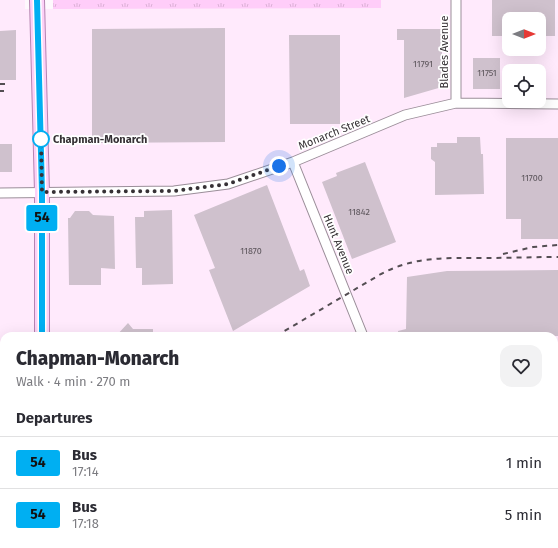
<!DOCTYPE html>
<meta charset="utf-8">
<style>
body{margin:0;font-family:"Fira Sans",sans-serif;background:#f2f2f3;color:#2b2b33;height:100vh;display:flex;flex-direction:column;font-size:15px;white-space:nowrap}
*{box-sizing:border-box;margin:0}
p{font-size:13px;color:#7c7c81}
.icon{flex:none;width:22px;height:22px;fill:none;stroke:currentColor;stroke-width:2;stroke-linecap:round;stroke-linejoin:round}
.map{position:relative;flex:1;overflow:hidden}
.side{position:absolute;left:0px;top:332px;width:558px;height:216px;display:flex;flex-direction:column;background:#fff;border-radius:12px 12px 0 0;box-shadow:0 4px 16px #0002}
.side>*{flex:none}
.badge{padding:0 8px;border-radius:3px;font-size:14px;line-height:26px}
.needle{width:26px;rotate:90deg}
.buttons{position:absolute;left:502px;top:12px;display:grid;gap:8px}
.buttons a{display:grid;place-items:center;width:44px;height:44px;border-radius:8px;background:#fff;box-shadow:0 4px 16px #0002;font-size:20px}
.you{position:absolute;width:20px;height:20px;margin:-10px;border:3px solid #fff;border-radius:50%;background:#1a73e8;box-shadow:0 0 0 6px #1a73e833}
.map>.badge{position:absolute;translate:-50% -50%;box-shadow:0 0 0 2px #fff}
h2{padding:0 16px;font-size:15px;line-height:36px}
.round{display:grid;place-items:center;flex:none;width:42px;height:42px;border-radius:12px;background:#f2f2f3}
.summary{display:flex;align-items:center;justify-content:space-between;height:68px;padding:0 16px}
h1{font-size:19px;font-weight:800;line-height:30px}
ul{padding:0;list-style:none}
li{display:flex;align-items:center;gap:12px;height:52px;padding:0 16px;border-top:1px solid #e1e1e2}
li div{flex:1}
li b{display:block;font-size:15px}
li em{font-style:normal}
li .badge{min-width:44px;font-weight:700;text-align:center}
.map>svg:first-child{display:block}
.built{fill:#ffeafc;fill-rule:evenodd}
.park{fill:url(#park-tufts)}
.building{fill:#cfc1cd}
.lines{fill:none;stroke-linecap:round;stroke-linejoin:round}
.street-casing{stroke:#9b8e99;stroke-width:11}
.primary-casing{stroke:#b584b0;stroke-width:16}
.street{stroke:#fff;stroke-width:9}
.primary{stroke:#fcd0f7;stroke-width:14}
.rail{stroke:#544e53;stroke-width:2;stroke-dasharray:5 5;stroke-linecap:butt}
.line-casing{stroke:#fff;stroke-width:9}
.line{stroke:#00aff2;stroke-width:6}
.walk{stroke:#363135;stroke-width:4;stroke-dasharray:0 7.2}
.stop-dot{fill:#fff;stroke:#00aff2;stroke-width:2}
.labels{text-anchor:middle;stroke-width:3.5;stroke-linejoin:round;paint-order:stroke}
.number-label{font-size:9px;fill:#5c555b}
.street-label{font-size:11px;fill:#363135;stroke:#fff}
.stop-label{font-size:11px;font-weight:bold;fill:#363135;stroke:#fff;text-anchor:start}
</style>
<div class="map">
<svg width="558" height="548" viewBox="0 0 558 548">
<defs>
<pattern id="park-tufts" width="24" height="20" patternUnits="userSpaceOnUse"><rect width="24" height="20" fill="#ffcdf9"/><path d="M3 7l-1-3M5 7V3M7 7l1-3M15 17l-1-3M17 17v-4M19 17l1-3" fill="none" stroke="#dbb0d6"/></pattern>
</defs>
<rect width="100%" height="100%" fill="#fef8fd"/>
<!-- built -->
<path class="built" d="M0,0h25v9l355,-1 1,-8h177v548h-558zM509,19h30v30h-30zM509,71h30v30h-30zM4,336h550v208h-550z"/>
<!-- park -->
<path class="park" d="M53,0h328v8l-328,1z"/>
<!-- building -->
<path class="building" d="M492,0h63v36h-16v-17h-30v17h-17z
M225,28v114l-133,1v-114z
M397,29h45v58l-38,11v-58h-7z
M16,30v50h-16v-49z
M289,35h51v89h-50z
M473,58h27v31h-27z
M457,137h23l1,17h2l1,40 -49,1v-33l-4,-3v-12h6v-4h20z
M506,138h52v101h-37v-20h-15z
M0,144h12v28h-12z
M365,162l31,80 -44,17 -30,-77 15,-6 -1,-3z
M267,185l33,86 4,-2 6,17 -77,45 -24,-61 6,-2 -21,-53z
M172,210l1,74 -31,1v-17h-6l-1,-51h9v-6z
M75,211h14l4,4 21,1 1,53 -14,-1v17h-32l-1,-67h2z
M558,270v66h-160v-5l8,-2 1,-52 40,-6z
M128,323l5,6h20v7h-37z"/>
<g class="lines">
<!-- street casing -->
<g class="street-casing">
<path id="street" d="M456,103v-103
M293,162l70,174
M0,193l174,-2 54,-7 65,-22 112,-47 51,-12 102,1"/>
</g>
<!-- primary casing -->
<g class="primary-casing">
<path id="primary" d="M37,0l5,192v144
M42,544v4"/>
</g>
<!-- street -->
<use href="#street" class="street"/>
<!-- primary -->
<use href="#primary" class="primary"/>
<!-- rail -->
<path class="rail" d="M0,84h10
M0,91h4
M503,254l30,-7 25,-2
M276,336l105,-62c34,-18 65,-16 103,-16 24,0 49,-1 74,-1
M0,415h4"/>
</g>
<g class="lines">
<!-- line casing -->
<g class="line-casing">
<path id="line" d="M37,0l5,192v144"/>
</g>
<!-- line -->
<use href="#line" class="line"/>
<!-- walk -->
<path class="walk" d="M41,139l1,53 132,-1 54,-7 51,-18"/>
</g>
<!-- markers -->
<circle class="stop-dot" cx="41" cy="139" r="8"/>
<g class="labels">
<!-- number labels -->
<g class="number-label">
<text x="423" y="67">11791</text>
<text x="487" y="76">11751</text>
<text x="532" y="181">11700</text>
<text x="359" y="215">11842</text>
<text x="251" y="254">11870</text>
</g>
<!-- street labels -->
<g class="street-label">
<text transform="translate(444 52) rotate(-90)" y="4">Blades Avenue</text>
<text transform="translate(334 132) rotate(-22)" y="4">Monarch Street</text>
<text transform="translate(339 244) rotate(68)" y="4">Hunt Avenue</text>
</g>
<!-- stop labels -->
<g class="stop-label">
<text x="53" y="143">Chapman-Monarch</text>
</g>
</g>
</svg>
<div class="buttons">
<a><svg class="needle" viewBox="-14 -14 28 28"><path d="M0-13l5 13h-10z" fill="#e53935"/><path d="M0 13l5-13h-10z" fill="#7c7c81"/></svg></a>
<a><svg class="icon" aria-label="locate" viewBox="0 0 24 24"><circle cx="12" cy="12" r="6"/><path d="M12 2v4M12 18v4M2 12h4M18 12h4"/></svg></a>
</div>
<div class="you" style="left:279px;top:166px"></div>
<b class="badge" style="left:42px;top:218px;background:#00aff2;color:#111">54</b>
<section class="side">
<div class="summary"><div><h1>Chapman-Monarch</h1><p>Walk · 4 min · 270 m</p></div><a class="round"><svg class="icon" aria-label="heart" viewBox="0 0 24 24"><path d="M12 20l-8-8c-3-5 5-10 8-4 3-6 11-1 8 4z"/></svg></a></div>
<h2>Departures</h2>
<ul>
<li><span class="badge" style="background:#00aff2;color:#111">54</span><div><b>Bus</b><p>17:14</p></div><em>1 min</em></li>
<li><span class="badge" style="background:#00aff2;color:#111">54</span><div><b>Bus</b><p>17:18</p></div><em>5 min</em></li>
</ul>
</section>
</div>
